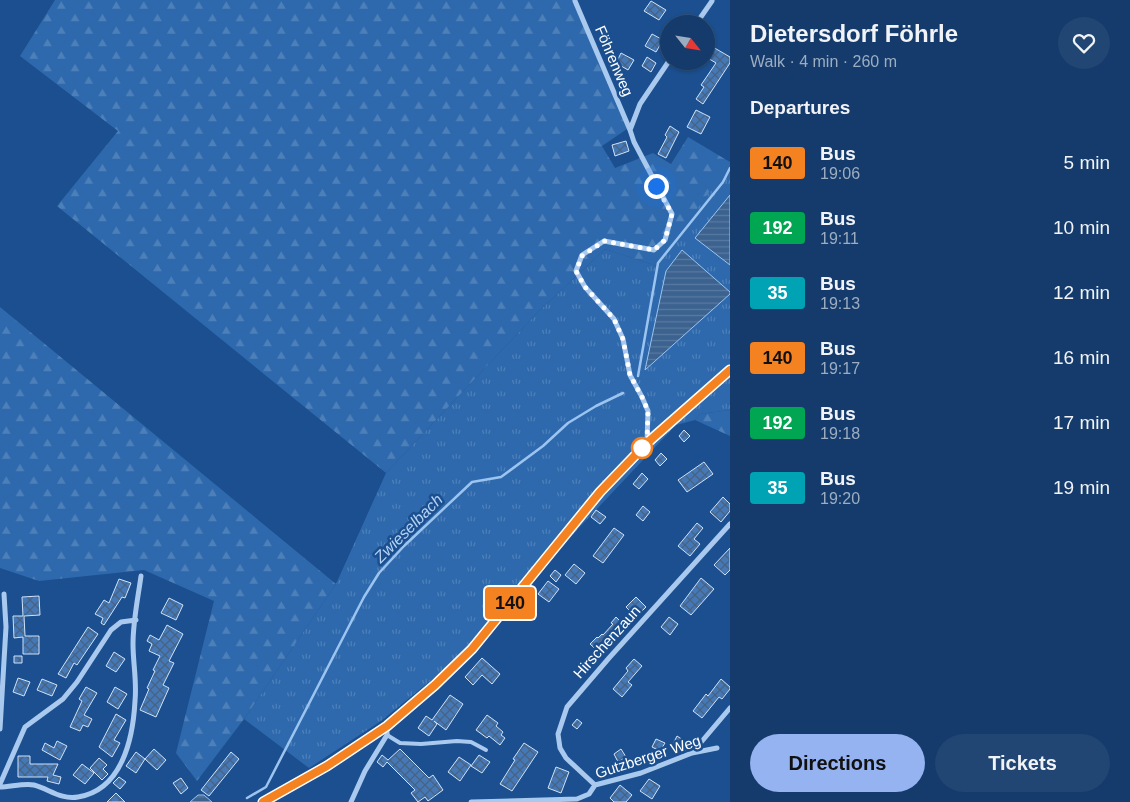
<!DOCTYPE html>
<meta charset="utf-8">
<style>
body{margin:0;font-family:Arial,sans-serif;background:#214673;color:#f1f3f6;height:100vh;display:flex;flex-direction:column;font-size:19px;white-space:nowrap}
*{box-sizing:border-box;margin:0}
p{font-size:16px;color:#9dadc1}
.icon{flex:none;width:28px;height:28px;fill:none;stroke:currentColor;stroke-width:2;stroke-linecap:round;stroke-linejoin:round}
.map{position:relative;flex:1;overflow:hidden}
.drawer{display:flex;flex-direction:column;background:#143b6b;width:400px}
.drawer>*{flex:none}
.badge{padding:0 10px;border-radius:4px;font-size:18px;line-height:32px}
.needle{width:32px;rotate:120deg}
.tools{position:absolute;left:660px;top:15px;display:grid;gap:10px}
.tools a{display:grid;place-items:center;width:55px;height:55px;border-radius:50%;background:#143b6b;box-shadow:0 1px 4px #0004,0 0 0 1px #33557e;font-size:25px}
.you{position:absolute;width:25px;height:25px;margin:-12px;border:4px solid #fff;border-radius:50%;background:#1a73e8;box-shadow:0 0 0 8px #1a73e833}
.map>.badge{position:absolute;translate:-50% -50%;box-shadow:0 0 0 2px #fff}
h2{padding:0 20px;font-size:19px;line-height:45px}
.round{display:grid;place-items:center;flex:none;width:52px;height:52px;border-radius:26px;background:#214673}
.summary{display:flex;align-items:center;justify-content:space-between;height:85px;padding:0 20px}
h1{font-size:24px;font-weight:700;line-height:38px}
.cta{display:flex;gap:10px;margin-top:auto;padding:10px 20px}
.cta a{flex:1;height:58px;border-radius:30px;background:#95b2f1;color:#111;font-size:20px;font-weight:700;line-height:58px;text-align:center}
.cta a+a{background:#214673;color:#f1f3f6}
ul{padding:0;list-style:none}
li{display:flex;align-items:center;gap:15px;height:65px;padding:0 20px}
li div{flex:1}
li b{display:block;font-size:19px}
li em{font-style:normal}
li .badge{min-width:55px;font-weight:700;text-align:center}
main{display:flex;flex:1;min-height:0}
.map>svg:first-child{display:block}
.grass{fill:url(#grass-tufts)}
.forest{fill:url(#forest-firs)}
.water{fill:url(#water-rules);stroke:#9cc4f0}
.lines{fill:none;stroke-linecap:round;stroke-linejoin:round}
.stream{stroke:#9cc4f0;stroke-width:2.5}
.building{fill:url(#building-cross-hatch);stroke:#cfe3fa}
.service{stroke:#a9c9ee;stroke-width:4}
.minor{stroke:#a9c9ee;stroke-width:5}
.tertiary{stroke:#a9c9ee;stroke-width:9}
.line-casing{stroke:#fff;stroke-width:11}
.line{stroke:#f58220;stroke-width:8}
.walk{stroke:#fff;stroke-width:5;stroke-dasharray:0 9}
.stop-dot{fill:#fff;stroke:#f58220;stroke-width:2.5}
.labels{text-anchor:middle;stroke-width:5;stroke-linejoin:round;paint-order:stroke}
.street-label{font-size:15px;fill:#fff;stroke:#1b4f8f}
.water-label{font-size:16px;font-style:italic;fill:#b5d3f5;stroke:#1b4f8f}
</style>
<main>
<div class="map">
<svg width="730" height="802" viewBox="0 0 730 802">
<defs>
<pattern id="grass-tufts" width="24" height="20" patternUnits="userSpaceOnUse" patternTransform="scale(1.25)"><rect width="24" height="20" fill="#2e69ad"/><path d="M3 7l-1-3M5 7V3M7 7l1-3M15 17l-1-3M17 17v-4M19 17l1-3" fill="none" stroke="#4d80b9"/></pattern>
<pattern id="forest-firs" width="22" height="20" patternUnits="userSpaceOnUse" patternTransform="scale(1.25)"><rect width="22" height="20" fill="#2e69ad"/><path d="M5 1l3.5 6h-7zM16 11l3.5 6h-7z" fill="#4d80b9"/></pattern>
<pattern id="water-rules" width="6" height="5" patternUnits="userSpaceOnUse" patternTransform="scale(1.25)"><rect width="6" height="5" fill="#3c6290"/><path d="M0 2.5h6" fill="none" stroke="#597aa1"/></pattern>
<pattern id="building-cross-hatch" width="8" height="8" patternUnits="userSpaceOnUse" patternTransform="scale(1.25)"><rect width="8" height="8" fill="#4478b7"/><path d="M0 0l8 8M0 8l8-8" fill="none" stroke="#486282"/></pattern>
</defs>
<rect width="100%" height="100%" fill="#1b4f8f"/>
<!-- grass -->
<path class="grass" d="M730,161v249l-30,4 -5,6 -19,5 -99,105 -94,108 -102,83 -72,47 -65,-49 92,-135 50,-111 150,-159 69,-65 52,17z"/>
<!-- forest -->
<path class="forest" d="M55,0h522l50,129 -25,17 13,22 38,-15 18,11 17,-27 42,25 -73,104 -52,-17 -69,65 -150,159 -329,-267 61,-75 -98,-75z
M0,307l336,277 -92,135 -47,62 -21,-28 38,-152 -70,-31 -105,11 -39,-13z
M730,410v26l-35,-16 5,-6z"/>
<!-- water -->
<path class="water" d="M730,195v70l-35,-27z
M682,250l48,42v2l-85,76 21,-99z
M198,795h6l8,7h-22z"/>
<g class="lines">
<!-- stream -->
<path class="stream" d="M638,376l20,-113 65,-81 7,-14
M247,798l19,-11 98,-190 15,-24 25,-27 68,-64 29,-5 42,-31 25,-23 28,-17 27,-13"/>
</g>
<!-- building -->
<path class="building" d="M651,1l15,9 -7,10 -15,-9z
M652,34l11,6 -7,12 -11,-6z
M706,43l24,14v6l-27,41 -7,-5 8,-12 -3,-2 15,-22 -10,-6z
M621,53l13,7 -6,10 -12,-7z
M647,57l9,6 -5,9 -9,-6z
M696,110l14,7 -9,17 -14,-7z
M670,126l9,6 -13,26 -8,-4 9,-17 -2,-2z
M626,141l3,10 -14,5 -3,-11z
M684,430l6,6 -6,6 -5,-6z
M661,453l6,6 -7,7 -5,-6z
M704,462l9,12 -26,18 -9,-12z
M642,473l6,6 -9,10 -6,-5z
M723,497l7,7v7l-9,11 -11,-10z
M643,506l7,6 -7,9 -7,-6z
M596,510l10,7 -6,7 -9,-7z
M697,523l6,5 -9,11 6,5 -10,12 -12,-10z
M614,528l10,7 -21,28 -10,-7z
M730,548v22l-5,5 -11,-10z
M574,564l11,9 -9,11 -11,-9z
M555,570l6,5 -5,7 -6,-6z
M701,578l13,11 -23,26 -11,-9z
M119,579l12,4 -6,15 -3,-1 -18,28 -3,-2 2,-5 -8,-4 9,-14 5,3z
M548,581l11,8 -10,13 -11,-8z
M39,596l1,19 -16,1 1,20h14v18h-16v-17l-9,1 -1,-22h10l-1,-19z
M636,597l10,10 -5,5 -5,-4 -4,5 -6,-6z
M169,598l14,7 -7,15 -15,-7z
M616,617l11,11 -25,27 -12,-11 7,-7 1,1 4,-4 1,1 10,-11 -2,-1z
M669,617l9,7 -8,11 -9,-8z
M167,625l16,9 -14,27 5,2 -11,22 6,3 -13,29 -16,-7 9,-21 -2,-1 8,-17 -2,-1 7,-14 -11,-5 3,-7 -5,-3 3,-6 9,5z
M88,627l10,7 -21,31 -3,-2 -8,15 -8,-4z
M114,652l11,7 -9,13 -10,-6z
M14,656h8v7h-8z
M482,658l18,16 -8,10 -10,-9 -9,10 -8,-8z
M634,659l8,7 -14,16 4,3 -10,12 -9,-8 15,-18 -2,-3z
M18,678l12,4 -6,14 -11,-4z
M42,679l15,6 -5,11 -15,-6z
M721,679l9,8v2l-8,10 -3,-2 -17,21 -9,-7 13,-17 2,2z
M86,687l11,6 -13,22 8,4 -4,8 -5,-2 -3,6 -10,-4 12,-26 -3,-2z
M115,687l12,7 -9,15 -11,-7z
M450,695l13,9 -17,26 -12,-9 3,3 -8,12 -11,-8 8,-12 6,4z
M116,714l10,6 -12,20 6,3 -8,14 -13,-10z
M487,715l11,8 -2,3 7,6 -2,3 4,3 -5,7 -11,-9 -2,2 -11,-8z
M577,719l5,4 -5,6 -5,-4z
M677,736l12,8 -4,7 -12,-7z
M656,739l9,4 -5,8 -8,-4z
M57,741l10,5 -7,14 -18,-10 3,-7 9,5z
M524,743l14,9 -26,39 -12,-7 15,-24 -2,-1z
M154,749l12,11 -9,10 -12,-11z
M400,749l29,29 4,-3 10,15 -15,11 -3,-4 -7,5 -7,-9 4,-3 -28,-28 -4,5 -6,-5 5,-7 6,5z
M621,749l5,8 -8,5 -4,-8z
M136,752l9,7 -9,14 -10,-7z
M231,752l8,7 -30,37 -8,-6z
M479,755l11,7 -8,11 -11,-7z
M18,756h12v8h28l-5,11 8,2 -2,7 -12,-3 1,-4h-30z
M459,757l12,8 -11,16 -12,-9z
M99,758l8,7 -4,4 5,5 -6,6 -12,-12z
M82,764l12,9 -9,11 -12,-9z
M556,767l13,5 -8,21 -13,-5z
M119,777l7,5 -6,7 -7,-6z
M181,778l7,10 -7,6 -8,-11z
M649,779l11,7 -8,13 -12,-8z
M620,785l12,10 -6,7h-12l-4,-4z
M116,793l9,9h-18z"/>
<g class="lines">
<!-- service -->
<path class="service" d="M387,735l13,8 21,1 36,-3 14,1 15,8"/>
<!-- minor -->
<path class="minor" d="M575,1l55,129
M696,24l16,-23
M647,442l1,-31 -6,-14 -12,-22 -7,-36 -9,-20 -29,-32 -9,-16 6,-16 22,-14 50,9 11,-10 7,-26 -38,-72 -4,-12 10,-26 29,-43
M0,729l6,-102 -2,-33
M692,753l38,-45
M0,784l25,-57 38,-28 14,-17 34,-52 10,-8 15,-2
M595,785l-29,-27 -6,-10 -2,-14 9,-27 42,-49 121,-134
M0,787c10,0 24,-4 34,-2 15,4 27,15 44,12 44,-7 55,-58 57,-96 2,-19 -2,-38 -2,-57 0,-23 5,-46 8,-68
M351,802l14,-31 22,-36v-8
M471,802l106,-3 12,-5 6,-9 46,-12 51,-20 25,-5"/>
<!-- tertiary -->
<path class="tertiary" d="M263,802l64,-36 60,-40 48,-41 37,-36 128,-157 47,-49 83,-73"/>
</g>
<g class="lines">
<!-- line casing -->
<g class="line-casing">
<path id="line" d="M263,802l64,-36 60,-40 48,-41 37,-36 128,-157 47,-49 83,-73"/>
</g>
<!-- line -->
<use href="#line" class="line"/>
<!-- walk -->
<path class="walk" d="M642,448l5,-5 1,-32 -6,-14 -12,-22 -7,-36 -9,-20 -29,-32 -9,-16 6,-15 22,-15 50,9 11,-10 7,-26 -16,-28"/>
</g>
<!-- markers -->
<circle class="stop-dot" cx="642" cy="448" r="10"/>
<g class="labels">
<!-- street labels -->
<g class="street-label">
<text transform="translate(614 61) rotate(67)" y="5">Föhrenweg</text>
<text transform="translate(607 642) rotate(-48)" y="5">Hirschenzaun</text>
<text transform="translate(648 757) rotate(-18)" y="5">Gutzberger Weg</text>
</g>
<!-- water labels -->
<g class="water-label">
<text transform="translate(408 528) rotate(-45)" y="6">Zwieselbach</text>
</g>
</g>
</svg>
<div class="tools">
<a><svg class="needle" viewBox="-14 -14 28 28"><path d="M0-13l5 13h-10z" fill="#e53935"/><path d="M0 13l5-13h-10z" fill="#9dadc1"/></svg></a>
</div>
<div class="you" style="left:656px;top:186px"></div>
<b class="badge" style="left:510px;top:603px;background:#f58220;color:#111">140</b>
</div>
<section class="drawer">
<div class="summary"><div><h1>Dietersdorf Föhrle</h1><p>Walk · 4 min · 260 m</p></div><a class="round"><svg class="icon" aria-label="heart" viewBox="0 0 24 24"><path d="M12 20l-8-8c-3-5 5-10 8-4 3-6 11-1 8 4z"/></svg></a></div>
<h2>Departures</h2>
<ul>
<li><span class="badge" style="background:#f58220;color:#111">140</span><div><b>Bus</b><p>19:06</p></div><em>5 min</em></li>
<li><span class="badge" style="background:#00a651;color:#fff">192</span><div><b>Bus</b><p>19:11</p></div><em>10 min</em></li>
<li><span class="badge" style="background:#00a3b4;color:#fff">35</span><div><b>Bus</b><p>19:13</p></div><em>12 min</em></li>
<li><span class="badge" style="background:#f58220;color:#111">140</span><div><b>Bus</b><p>19:17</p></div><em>16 min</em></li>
<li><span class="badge" style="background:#00a651;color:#fff">192</span><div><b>Bus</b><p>19:18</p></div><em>17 min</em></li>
<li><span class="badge" style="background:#00a3b4;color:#fff">35</span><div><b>Bus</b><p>19:20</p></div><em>19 min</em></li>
</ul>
<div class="cta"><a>Directions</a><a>Tickets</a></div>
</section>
</main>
